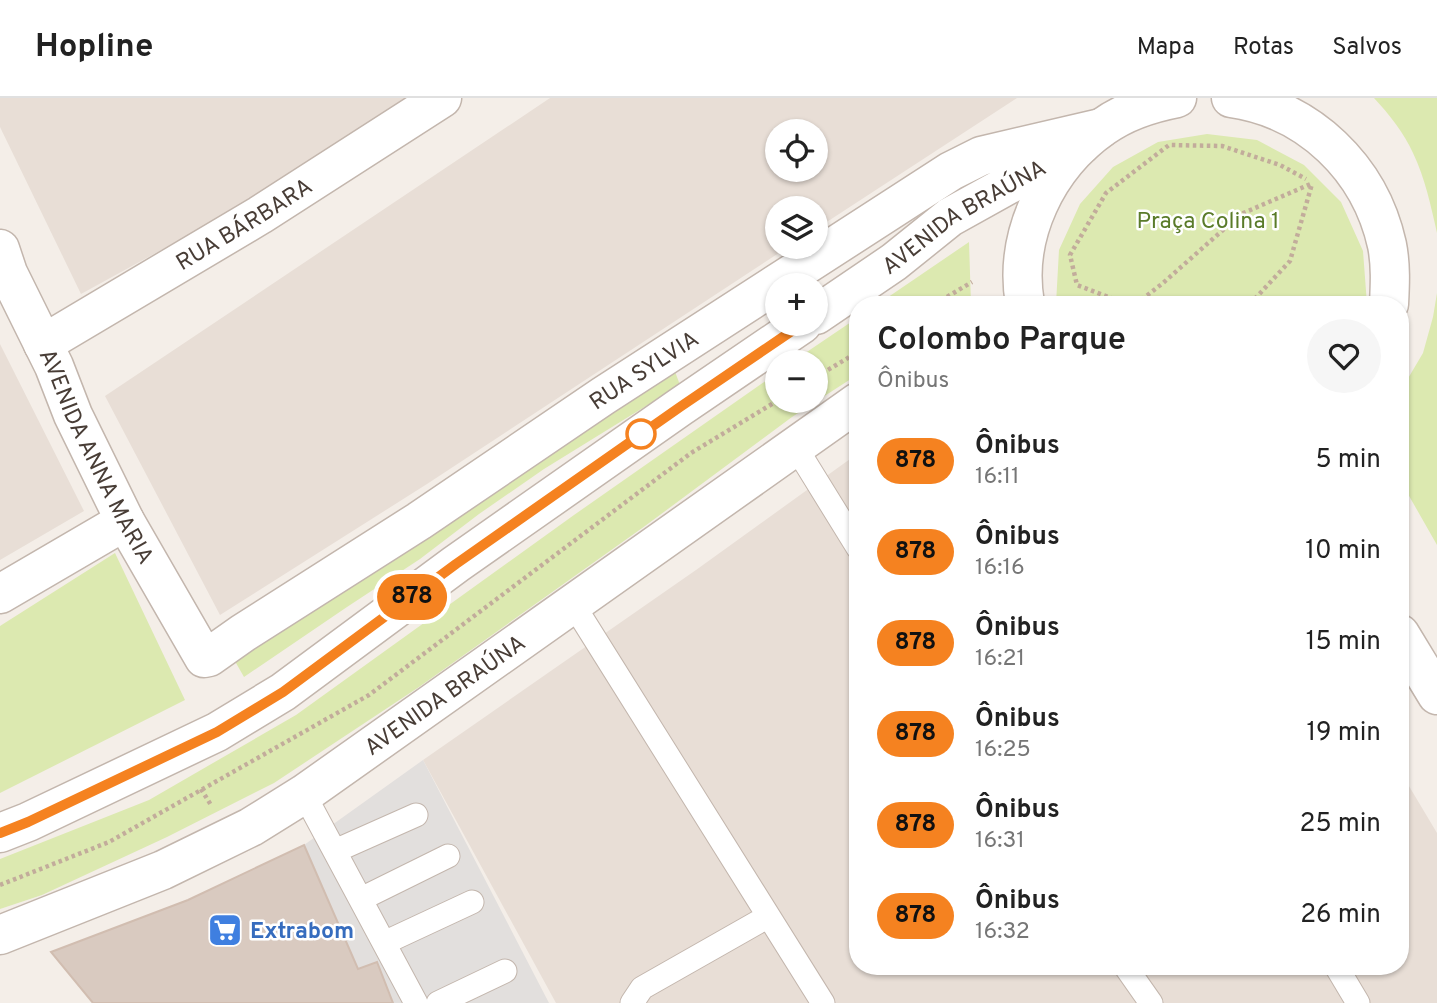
<!DOCTYPE html>
<html lang="pt">
<meta charset="utf-8">
<style>
body{margin:0;font-family:Overpass,sans-serif;background:#f6f6f6;color:#222;height:100vh;display:flex;flex-direction:column;font-size:26px;white-space:nowrap}
*{box-sizing:border-box;margin:0}
p{font-size:23px;color:#767676}
.icon{flex:none;width:38px;height:38px;fill:none;stroke:currentColor;stroke-width:2;stroke-linecap:round;stroke-linejoin:round}
.map{position:relative;flex:1;overflow:hidden}
.side{position:absolute;left:849px;top:198px;width:560px;height:679px;display:flex;flex-direction:column;background:#fff;border-radius:28px;box-shadow:0 2px 5px #0004}
.side>*{flex:none}
.badge{padding:0 14px;border-radius:23px;font-size:24px;line-height:46px}
.controls{position:absolute;left:765px;top:21px;display:grid;gap:14px}
.controls a{display:grid;place-items:center;width:63px;height:63px;border-radius:50%;background:#fff;box-shadow:0 2px 5px #0004;font-size:35px}
.map>.badge{position:absolute;translate:-50% -50%;box-shadow:0 0 0 4px #fff}
.round{display:grid;place-items:center;flex:none;width:74px;height:74px;border-radius:37px;background:#f6f6f6}
.summary{display:flex;align-items:center;justify-content:space-between;height:119px;padding:0 28px}
h1{font-size:33px;font-weight:600;line-height:52px}
ul{padding:0;list-style:none}
li{display:flex;align-items:center;gap:21px;height:91px;padding:0 28px}
li div{flex:1}
li b{display:block;font-size:26px}
li em{font-style:normal}
li .badge{min-width:77px;font-weight:700;text-align:center}
header{display:flex;align-items:center;gap:42px;box-sizing:border-box;height:98px;padding:0 35px;background:#fff;border-bottom:2px solid #e0e0e0}
header strong{font-size:33px}
nav{display:flex;gap:38px;margin-inline-start:auto;font-size:24px}
.map>svg:first-child{display:block}
.residential{fill:#e8ded6;fill-rule:evenodd}
.green{fill:#dce9b0}
.parking{fill:#e2dfdd}
.building{fill:#d9cac0;stroke:#d1bdb0;stroke-width:2}
.lines{fill:none;stroke-linecap:round;stroke-linejoin:round}
.service-casing{stroke:#c3b6ad;stroke-width:25}
.minor-casing{stroke:#c3b6ad;stroke-width:41}
.tertiary-casing{stroke:#c3b6ad;stroke-width:41}
.path{stroke:#c2ac9b;stroke-width:4.5;stroke-dasharray:3.5 3.5;stroke-linecap:butt}
.service{stroke:#fff;stroke-width:23}
.minor{stroke:#fff;stroke-width:38}
.tertiary{stroke:#fff;stroke-width:38}
.line-casing{stroke:#fff;stroke-width:16}
.line{stroke:#f58220;stroke-width:10}
.stop-dot{fill:#fff;stroke:#f58220;stroke-width:3.5}
.labels{text-anchor:middle;stroke-width:5;stroke-linejoin:round;paint-order:stroke}
.street-label{font-size:23px;fill:#483d36;stroke:#fff}
.park-label{font-size:23px;fill:#5a7b29;stroke:#fff}
.shop-label{font-size:23px;font-weight:bold;fill:#366cbe;stroke:#fff;text-anchor:start}
</style>
<header>
<strong>Hopline</strong>
<nav><a>Mapa</a><a>Rotas</a><a>Salvos</a></nav>
</header>
<div class="map">
<svg width="1437" height="905" viewBox="0 0 1437 905">
<rect width="100%" height="100%" fill="#f4eee8"/>
<!-- residential -->
<path class="residential" d="M0,0h415l-130,84 -204,112 -81,-167z
M550,0h467l-201,131v-21h-39v39h11l-361,237 -207,131 -115,-219zM816,33v39h-39v-39z
M0,246l84,167 -84,49z
M857,356l1,512h542v-195l37,62v170h-881l-133,-243 273,-190z"/>
<!-- green -->
<path class="green" d="M1374,0h63v135c-6,-27 -12,-55 -24,-80 -9,-20 -24,-39 -39,-55z
M1207,36l50,6 47,25 37,37 22,49 4,53h-311l3,-54 21,-46 33,-37 45,-25z
M969,144l2,62h-93z
M1437,195v252l-37,-65v-88l23,-39 10,-36z
M857,220v57l-65,42 -147,109 -226,161 -145,96 -107,54 -125,58 -42,14v-50l149,-59 147,-85 278,-200 203,-142v28h39v-39h-24z
M674,271l6,16 -136,84 -65,45 -59,45 -73,48 -103,70 -12,-21z
M115,455l70,147 -185,93v-167z"/>
<!-- parking -->
<path class="parking" d="M423,662l126,243h-156l-16,-41 -19,7 -54,-124z"/>
<!-- building -->
<path class="building" d="M304,747l54,124 19,-7 16,41h-300l-42,-51 137,-52z"/>
<g class="lines">
<!-- service casing -->
<g class="service-casing">
<path id="service" d="M795,348l63,102
M573,506l250,399
M304,696l112,209
M335,753l81,-36
M361,801l87,-43
M384,845l88,-41
M1125,868l26,37
M1336,868l22,37
M438,905l67,-32
M632,905l10,-15 125,-71"/>
</g>
<!-- minor casing -->
<g class="minor-casing">
<g id="minor">
<path id="s1" d="M0,151l8,24 46,93 19,49 52,106 79,137 5,-1 34,-24 176,-112 184,-125 348,-225 30,-15 120,-28"/>
<path id="s2" d="M43,246l217,-129 182,-117"/>
<path d="M0,496l125,-73"/>
</g>
</g>
<!-- tertiary casing -->
<g class="tertiary-casing">
<g id="tertiary">
<path d="M1231,0c78,11 139,70 156,147 4,20 3,40 2,59"/>
<path d="M1025,206c-12,-68 22,-138 78,-177 22,-16 48,-24 74,-29"/>
<path id="s3" d="M816,217l78,-53 56,-45 132,-73"/>
<path d="M1400,536l37,61"/>
<path d="M0,735l28,-11 189,-90 66,-40 173,-128 224,-157 122,-83"/>
<path id="s4" d="M0,837l163,-65 88,-43 53,-33 554,-392"/>
</g>
</g>
<!-- path -->
<path class="path" d="M935,206l37,-22
M1127,206l-50,-19 -7,-30 36,-62 63,-48 53,1 58,19 26,14
M1136,206l27,-21 78,-69 72,-31
M1250,206l40,-43 22,-77
M816,279l42,-25
M201,691l10,16
M0,787l109,-43 260,-147 322,-242 86,-52"/>
<!-- service -->
<use href="#service" class="service"/>
<!-- minor -->
<use href="#minor" class="minor"/>
<!-- tertiary -->
<use href="#tertiary" class="tertiary"/>
</g>
<g class="lines">
<!-- line casing -->
<g class="line-casing">
<path id="line" d="M0,735l28,-11 189,-90 66,-40 173,-128 224,-157 122,-83"/>
</g>
<!-- line -->
<use href="#line" class="line"/>
</g>
<!-- icons -->
<defs>
<g id="supermarket-square" transform="scale(1.75)"><rect x="-9" y="-9" width="18" height="18" rx="4" fill="#3f7fe0" stroke="#fff"/><path d="M-6-5.5h2.5l.6 2H6L4.5 2H-2.5L-4.4-4H-6ZM-1.5 3.2a1.3 1.3 0 1 0 .1 0ZM3 3.2a1.3 1.3 0 1 0 .1 0Z" fill="#fff"/></g>
</defs>
<g fill-rule="evenodd">
<use href="#supermarket-square" x="225" y="832"/>
</g>
<!-- markers -->
<circle class="stop-dot" cx="641" cy="336" r="14"/>
<g class="labels">
<!-- street labels -->
<g class="street-label">
<text dy="8" stroke="none"><textPath href="#s3" startOffset="178">AVENIDA BRAÚNA</textPath></text>
<text dy="8" stroke="none"><textPath href="#s2" startOffset="234">RUA BÁRBARA</textPath></text>
<text dy="8" stroke="none"><textPath href="#s1" startOffset="984">RUA SYLVIA</textPath></text>
<text dy="8" stroke="none"><textPath href="#s1" startOffset="229">AVENIDA ANNA MARIA</textPath></text>
<text dy="8" stroke="none"><textPath href="#s4" startOffset="508">AVENIDA BRAÚNA</textPath></text>
</g>
<!-- park labels -->
<g class="park-label">
<text x="1208" y="130">Praça Colina 1</text>
</g>
<!-- shop labels -->
<g class="shop-label">
<text x="250" y="840">Extrabom</text>
</g>
</g>
</svg>
<div class="controls">
<a><svg class="icon" aria-label="locate" viewBox="0 0 24 24"><circle cx="12" cy="12" r="6"/><path d="M12 2v4M12 18v4M2 12h4M18 12h4"/></svg></a>
<a><svg class="icon" aria-label="layers" viewBox="0 0 24 24"><path d="M12 4l9 5-9 5-9-5zM3 14l9 5 9-5"/></svg></a>
<a>+</a>
<a>−</a>
</div>
<b class="badge" style="left:412px;top:499px;background:#f58220;color:#111">878</b>
<section class="side">
<div class="summary"><div><h1>Colombo Parque</h1><p>Ônibus</p></div><a class="round"><svg class="icon" aria-label="heart" viewBox="0 0 24 24"><path d="M12 20l-8-8c-3-5 5-10 8-4 3-6 11-1 8 4z"/></svg></a></div>
<ul>
<li><span class="badge" style="background:#f58220;color:#111">878</span><div><b>Ônibus</b><p>16:11</p></div><em>5 min</em></li>
<li><span class="badge" style="background:#f58220;color:#111">878</span><div><b>Ônibus</b><p>16:16</p></div><em>10 min</em></li>
<li><span class="badge" style="background:#f58220;color:#111">878</span><div><b>Ônibus</b><p>16:21</p></div><em>15 min</em></li>
<li><span class="badge" style="background:#f58220;color:#111">878</span><div><b>Ônibus</b><p>16:25</p></div><em>19 min</em></li>
<li><span class="badge" style="background:#f58220;color:#111">878</span><div><b>Ônibus</b><p>16:31</p></div><em>25 min</em></li>
<li><span class="badge" style="background:#f58220;color:#111">878</span><div><b>Ônibus</b><p>16:32</p></div><em>26 min</em></li>
</ul>
</section>
</div>
